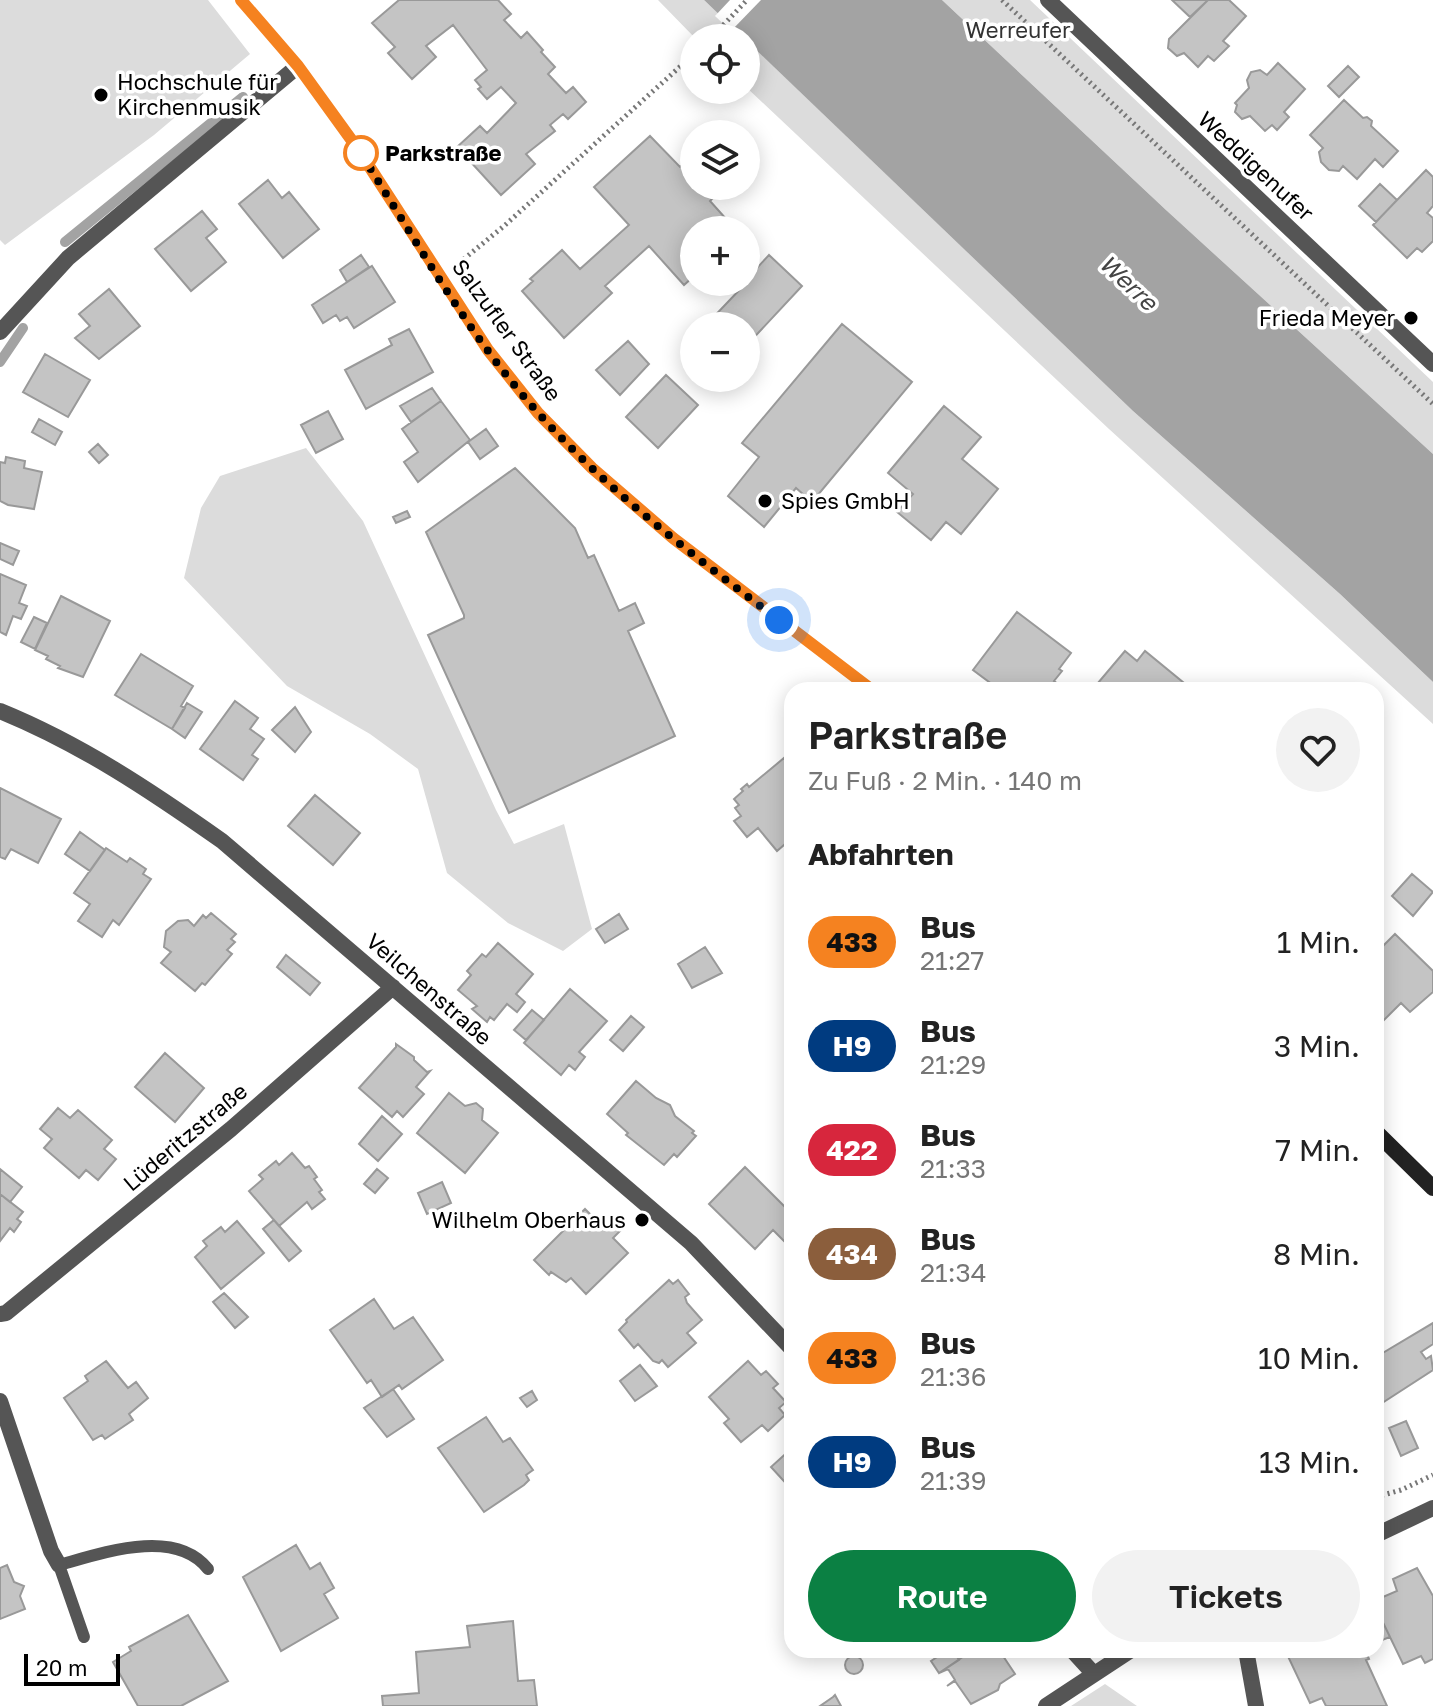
<!DOCTYPE html>
<html lang="de">
<meta charset="utf-8">
<style>
body{margin:0;font-family:"Golos Text",sans-serif;background:#f2f2f2;color:#222;height:100vh;display:flex;flex-direction:column;font-size:30px;white-space:nowrap}
*{box-sizing:border-box;margin:0}
p{font-size:26px;color:#767676}
.icon{flex:none;width:44px;height:44px;fill:none;stroke:currentColor;stroke-width:2;stroke-linecap:round;stroke-linejoin:round}
.map{position:relative;flex:1;overflow:hidden}
.side{position:absolute;left:784px;top:682px;width:600px;height:976px;display:flex;flex-direction:column;background:#fff;border-radius:24px;box-shadow:0 4px 20px #0003}
.side>*{flex:none}
.badge{padding:0 16px;border-radius:26px;font-size:28px;line-height:52px}
.controls{position:absolute;left:680px;top:24px;display:grid;gap:16px}
.controls a{display:grid;place-items:center;width:80px;height:80px;border-radius:50%;background:#fff;box-shadow:0 4px 20px #0003;font-size:40px}
.scale{position:absolute;left:24px;bottom:20px;width:96px;box-sizing:border-box;padding-left:8px;border:4px solid #000;border-top:0;font-size:22px;line-height:28px;white-space:nowrap;color:#000;-webkit-text-stroke:6px #fff;paint-order:stroke}
.you{position:absolute;width:40px;height:40px;margin:-20px;border:6px solid #fff;border-radius:50%;background:#1a73e8;box-shadow:0 0 0 12px #1a73e833}
.map>.badge{position:absolute;translate:-50% -50%;box-shadow:0 0 0 4px #fff}
h2{padding:0 24px;font-size:30px;line-height:72px}
.round{display:grid;place-items:center;flex:none;width:84px;height:84px;border-radius:42px;background:#f2f2f2}
.head{display:flex;align-items:center;justify-content:space-between;height:136px;padding:0 24px}
h1{font-size:38px;font-weight:600;line-height:60px}
.cta{display:flex;gap:16px;margin-top:auto;padding:16px 24px}
.cta a{flex:1;height:92px;border-radius:48px;background:#0b8043;color:#fff;font-size:32px;font-weight:600;line-height:92px;text-align:center}
.cta a+a{background:#f2f2f2;color:#222}
ul{padding:0;list-style:none}
li{display:flex;align-items:center;gap:24px;height:104px;padding:0 24px}
li div{flex:1}
li b{display:block;font-size:30px}
li em{font-style:normal}
li .badge{min-width:88px;font-weight:700;text-align:center}
.map>svg:first-child{display:block}
.green{fill:#dcdcdc}
.water{fill:#a3a3a3}
.pier{fill:#fff}
.lines{fill:none;stroke-linecap:round;stroke-linejoin:round}
.stream{stroke:#a3a3a3;stroke-width:10}
.building{fill:#c4c4c4;stroke:#999;stroke-width:2}
.path{stroke:#777;stroke-width:5;stroke-dasharray:2 4;stroke-linecap:butt}
.lane{stroke:#555;stroke-width:12}
.street{stroke:#555;stroke-width:16}
.secondary{stroke:#222;stroke-width:16}
.line-casing{stroke:#fff;stroke-width:18}
.line{stroke:#f58220;stroke-width:12}
.walk{stroke:#000;stroke-width:8;stroke-dasharray:0 14.4}
.poi-dot{fill:#000;stroke:#fff;stroke-width:3}
.stop-dot{fill:#fff;stroke:#f58220;stroke-width:4}
.labels{text-anchor:middle;stroke-width:7;stroke-linejoin:round;paint-order:stroke}
.park-label{font-size:22px;fill:#333;stroke:#fff}
.poi-label{font-size:22px;fill:#000;stroke:#fff;text-anchor:start}
.stop-label{font-size:22px;font-weight:bold;fill:#000;stroke:#fff;text-anchor:start}
.street-label{font-size:22px;fill:#000;stroke:#fff}
.water-label{font-size:24px;font-style:italic;fill:#444;stroke:#fff}
</style>
<div class="map">
<svg width="1433" height="1706" viewBox="0 0 1433 1706">
<rect width="100%" height="100%" fill="#fff"/>
<!-- green -->
<path class="green" d="M0,0h208l42,54 -96,81 -149,110 -5,-5z
M658,0h46l40,38h-49z
M942,0h88l403,382v72l-267,-244z
M746,40l387,371 207,183 93,88v42l-324,-295 -363,-342z
M306,448l57,73 133,289 18,34 50,-20 28,105 -29,22 -55,-28 -61,-50 -29,-104 -48,-35 -83,-48 -103,-108 17,-70 19,-32z
M1105,1684l32,22h-66z"/>
<!-- water -->
<path class="water" d="M704,0h238l224,210 267,244v228l-93,-88 -207,-183z"/>
<!-- pier -->
<path class="pier" d="M730,0h31l-30,31 -16,-15z"/>
<g class="lines">
<!-- stream -->
<path class="stream" d="M65,242l178,-145
M0,362l23,-34"/>
</g>
<!-- building -->
<path class="building" d="M399,0h99l13,14 -7,6 17,18 6,-6 16,18 -2,2 14,15 -7,7 18,19 7,-6 13,15 -18,17 -5,-5 -13,11 5,6 -29,23 9,10 -34,31 -44,-48 23,-21 7,7 29,-30 -15,-16 -14,12 -9,-10 3,-2 -6,-7 12,-10 -34,-45 -27,21 10,11 -24,22 -24,-26 7,-6 -23,-24z
M1172,0h36l-18,17z
M1208,0h21l17,16 -23,25 6,5 -15,15 -6,-5 -10,11 -14,-14 -7,3 -9,-8 1,-9z
M1278,63l27,26 -21,23 5,5 -12,13 -5,-5 -7,6 -15,-15 -8,3 -7,-7 2,-7 -2,-2 14,-15 -2,-8 4,-8 9,-2 7,5z
M1348,66l11,11 -20,20 -11,-11z
M1344,100l19,18 4,-1 5,4 -1,5 27,25 -15,16 -8,-8 -18,20 -14,-13 -4,5 -10,-1 -8,-8 -2,-10 4,-4 -13,-13z
M650,136l30,31 5,-4 9,11v12h11l10,10 -5,5 26,29h-42v46l-10,9 -35,-39 -44,40 7,7 -48,45 -42,-47 11,-10 -3,-2 32,-29 18,19 49,-44 -35,-38z
M1426,170l7,7v29l-6,7 6,5v23l-11,11 -5,-4 -10,10 -34,-33z
M268,180l14,18 7,-6 30,37 -36,29 -44,-54z
M1380,184l17,16 -21,22 -17,-16z
M202,211l15,18 -11,9 20,24 -35,29 -36,-42z
M361,255l8,12 -22,15 -7,-12z
M769,255l33,31 -56,60v-20h-41l40,-42 -1,-2z
M372,266l23,36 -41,26 -7,-11 -7,4 -4,-6 -13,8 -11,-18z
M109,289l31,37 -41,33 -24,-21 15,-12 -11,-12z
M842,324l70,58 -100,120 -16,-14 -32,39 -36,-31 31,-39 -17,-14z
M409,329l24,43 -67,37 -21,-39 47,-25 -3,-6z
M628,341l21,23 -29,31 -24,-25z
M45,354l45,26 -22,37 -45,-25z
M666,375l32,30 -40,43 -32,-31z
M432,388l9,13 -30,21 -11,-16z
M441,401l29,39 -52,42 -14,-20 14,-10 -16,-23z
M944,406l37,31 -19,22 36,30 -37,45 -15,-12 -15,18 -34,-28 16,-18 -25,-21z
M328,411l15,28 -27,14 -15,-28z
M39,419l23,13 -7,13 -23,-13z
M486,429l12,17 -18,13 -12,-17z
M98,444l10,11 -9,8 -10,-11z
M6,457l19,4 -1,7 18,4 -8,37 -26,-4 -8,-4v-39l5,1z
M515,468l60,60 13,30 6,-3 25,56 16,-8 9,20 -16,8 47,105 -166,77 -81,-178 36,-17v-3l-38,-83z
M407,511l3,6 -14,6 -3,-6z
M0,543l19,8 -6,14 -13,-6z
M0,574l26,11 -7,18 8,3 -6,13 -8,-3 -7,19 -6,-3z
M61,596l49,25 -27,56 -25,-9 2,-2 -14,-7 2,-3 -13,-6z
M1017,612l54,41 -12,16 3,2 -8,10 5,4 -4,5h-63l1,-5 -20,-15z
M34,617l13,6 -12,26 -14,-7z
M1125,651l12,10 8,-10 39,32 -5,7h-87z
M141,654l52,32 -12,20 4,2 -13,21 -57,-34z
M235,701l23,17 -8,11 14,10 -12,16 6,4 -15,21 -43,-31z
M187,703l15,9 -17,26 -13,-9z
M295,707l16,25 -16,20 -23,-22z
M784,758l8,9v71l-15,13 -19,-23 -11,9 -13,-16 7,-5 -6,-8 4,-3 -5,-6 9,-8 -2,-2 6,-5 2,3z
M0,788l61,31 -23,44 -27,-14 -6,10 -5,-2z
M315,795l45,38 -27,32 -45,-39z
M80,832l25,18 -15,21 -25,-17z
M106,848l21,14 3,-4 16,11 -3,5 8,5 -32,46 -6,-5 -11,17 -24,-16 12,-17 -16,-11z
M1412,874l21,18 -20,24 -21,-20z
M211,913l25,21 -5,5 4,3 -8,8 5,4 -27,31 -3,-2 -7,8 -34,-28 10,-11 -7,-5 2,-16 12,-10 10,-1 6,6 9,-11 3,3z
M619,914l9,15 -23,14 -9,-14z
M1395,934l38,37v21l-23,20 -9,-9 -23,23 -2,-73z
M498,943l35,31 -17,20 9,8 -8,10 -10,-8 -13,16 -4,-3 -3,5 -15,-13 5,-3 -19,-16 13,-15 -4,-4 15,-17 4,3z
M705,947l17,26 -30,15 -14,-24z
M286,955l34,28 -10,12 -33,-28z
M570,989l37,32 -28,31 6,5 -10,13 -6,-5 -8,10 -37,-32z
M532,1010l12,10 -18,20 -12,-10z
M631,1016l13,11 -21,24 -13,-11z
M396,1044l18,13v3l13,12 3,-1 -14,16 8,7 -21,23 -6,-6 -5,6 -33,-29 37,-41z
M165,1053l39,35 -29,34 -40,-35z
M636,1081l20,17 14,7 5,11 19,15 -2,2 4,3 -19,21 -3,-3 -10,11 -38,-30 2,-2 -21,-19z
M449,1093l16,13 11,-3 7,6 -1,11 16,13 -33,40 -48,-40z
M58,1108l12,10 8,-8 34,30 -8,9 12,10 -18,21 -12,-10 -7,8 -35,-30 8,-9 -12,-10z
M382,1116l20,18 -24,27 -19,-17z
M292,1153l13,15 4,-2 8,11 -3,2 8,11 -3,2 6,7 -13,10 -5,-7 -28,24 -30,-35 14,-12 -4,-4 17,-14 3,4z
M745,1167l47,47v25l-5,5 -14,-14 -18,19 -46,-45z
M0,1169l22,18 -12,15 -10,-8z
M377,1169l11,9 -13,15 -11,-9z
M442,1182l9,21 -24,11 -9,-21z
M0,1194l23,18 -6,7 4,3 -7,10 -4,-4 -10,13z
M585,1209l17,17 8,-7 11,11 -8,8 15,15 -42,41 -15,-16 -5,4 -15,-10 -2,3 -15,-15z
M274,1220l27,31 -12,10 -26,-32z
M237,1221l27,32 -43,36 -26,-32 12,-11 -4,-5 18,-14 4,5z
M669,1280l4,4 5,-4 11,14 -4,3 2,6 15,17 -15,13 9,10 -28,24 -6,-7 -3,3 -6,-2 -15,-17 -4,4 -15,-18 8,-8 -1,-2z
M224,1293l24,24 -13,11 -22,-26z
M374,1299l20,30 19,-12 30,43 -41,29 -3,-4 -17,12 -11,-17 -4,3 -37,-53z
M1433,1323v21l-12,8 5,7 5,-3 2,14 -57,37v-50z
M106,1361l22,27 8,-6 12,16 -19,16 4,6 -28,19 -3,-4 -9,5 -29,-42 24,-17 -3,-5z
M748,1361l13,14 5,-4 12,13 -5,4 13,14 -7,6 6,7 -17,16 -6,-6 -21,17 -17,-19 5,-4 -20,-22z
M640,1365l17,21 -22,15 -15,-20z
M393,1389l21,30 -27,18 -23,-29z
M532,1391l5,9 -10,7 -7,-9z
M486,1417l17,25 7,-4 23,32 -7,5 3,5 -5,5 -40,27 -46,-64z
M1406,1421l12,27 -17,8 -12,-28z
M792,1448v42l-21,-23z
M296,1545l14,24 10,-6 14,25 -10,6 14,24 -57,33 -38,-74z
M7,1565l7,17 10,4 -4,10 5,13 -25,10v-51z
M1417,1568l16,28v63l-8,4 -4,-7 -18,8 -27,-56v-8l21,-9 -4,-12z
M1376,1608l14,29 -13,5 -1,-2z
M188,1615l40,66 -47,25h-43l-25,-44 18,-11 -2,-4z
M513,1621l5,60 16,-1 3,26h-154l-1,-10 37,-3 -3,-41 54,-5 -3,-21z
M948,1650h5l6,10 -20,13 -8,-12z
M973,1650h26l16,24 -15,10 -2,6 -27,14 -16,-23 -8,5 8,-6 -7,-11 -9,4z
M1285,1650h80l4,9 -3,1 21,46h-61l-4,-8 -12,5z
M845 1665a9 9 0 1 1 18 0a9 9 0 1 1-18 0Z
M835,1695l6,11h-21l13,-9z"/>
<g class="lines">
<!-- path -->
<path class="path" d="M1002,0l431,404
M711,38l36,-38
M459,263l45,-37 190,-172
M1376,1497l25,-7 32,-15"/>
<!-- lane -->
<path class="lane" d="M84,1637l-25,-72c43,-12 116,-38 149,4"/>
<!-- street -->
<path class="street" d="M1048,0l385,364
M0,332l68,-74 230,-192
M0,711c81,33 151,80 222,130l469,402 101,106
M0,1314l6,-1 225,-184 162,-142
M0,1401l51,150 8,14
M1376,1535l57,-27
M1072,1650l21,23
M1246,1650l10,56
M1046,1706l85,-56"/>
<!-- secondary -->
<path class="secondary" d="M241,0l57,66 60,83 130,201 50,63 54,55 81,70 199,152
M1376,1132l57,56"/>
</g>
<g class="lines">
<!-- line casing -->
<g class="line-casing">
<path id="line" d="M241,0l57,66 60,83 130,201 50,63 54,55 81,70 199,152"/>
</g>
<!-- line -->
<use href="#line" class="line"/>
<!-- walk -->
<path class="walk" d="M361,153l-3,-4c57,89 110,187 182,266 70,78 155,142 239,205"/>
</g>
<!-- markers -->
<g class="poi-dot">
<circle cx="101" cy="95" r="8"/>
<circle cx="1411" cy="318" r="8"/>
<circle cx="765" cy="501" r="8"/>
<circle cx="642" cy="1220" r="8"/>
</g>
<circle class="stop-dot" cx="361" cy="153" r="16"/>
<g class="labels">
<!-- park labels -->
<g class="park-label">
<text x="1018" y="38">Werreufer</text>
</g>
<!-- poi labels -->
<g class="poi-label">
<text x="117" y="90">Hochschule für<tspan x="117" dy="25">Kirchenmusik</tspan></text>
<text x="1395" y="326" text-anchor="end">Frieda Meyer</text>
<text x="781" y="509">Spies GmbH</text>
<text x="626" y="1228" text-anchor="end">Wilhelm Oberhaus</text>
</g>
<!-- stop labels -->
<g class="stop-label">
<text x="385" y="161">Parkstraße</text>
</g>
<!-- street labels -->
<g class="street-label">
<text transform="translate(1256 166) rotate(43)" y="8">Weddigenufer</text>
<text transform="translate(507 330) rotate(54)" y="8">Salzufler Straße</text>
<text transform="translate(429 989) rotate(41)" y="8">Veilchenstraße</text>
<text transform="translate(185 1137) rotate(-40)" y="8">Lüderitzstraße</text>
</g>
<!-- water labels -->
<g class="water-label">
<text transform="translate(1128 283) rotate(43)" y="8">Werre</text>
</g>
</g>
</svg>
<div class="controls">
<a><svg class="icon" aria-label="locate" viewBox="0 0 24 24"><circle cx="12" cy="12" r="6"/><path d="M12 2v4M12 18v4M2 12h4M18 12h4"/></svg></a>
<a><svg class="icon" aria-label="layers" viewBox="0 0 24 24"><path d="M12 4l9 5-9 5-9-5zM3 14l9 5 9-5"/></svg></a>
<a>+</a>
<a>−</a>
</div>
<div class="scale">20 m</div>
<div class="you" style="left:779px;top:620px"></div>
<section class="side">
<div class="head"><div><h1>Parkstraße</h1><p>Zu Fuß · 2 Min. · 140 m</p></div><a class="round"><svg class="icon" aria-label="heart" viewBox="0 0 24 24"><path d="M12 20l-8-8c-3-5 5-10 8-4 3-6 11-1 8 4z"/></svg></a></div>
<h2>Abfahrten</h2>
<ul>
<li><span class="badge" style="background:#f58220;color:#111">433</span><div><b>Bus</b><p>21:27</p></div><em>1 Min.</em></li>
<li><span class="badge" style="background:#003b80;color:#fff">H9</span><div><b>Bus</b><p>21:29</p></div><em>3 Min.</em></li>
<li><span class="badge" style="background:#d7263d;color:#fff">422</span><div><b>Bus</b><p>21:33</p></div><em>7 Min.</em></li>
<li><span class="badge" style="background:#8b5e3c;color:#fff">434</span><div><b>Bus</b><p>21:34</p></div><em>8 Min.</em></li>
<li><span class="badge" style="background:#f58220;color:#111">433</span><div><b>Bus</b><p>21:36</p></div><em>10 Min.</em></li>
<li><span class="badge" style="background:#003b80;color:#fff">H9</span><div><b>Bus</b><p>21:39</p></div><em>13 Min.</em></li>
</ul>
<div class="cta"><a>Route</a><a>Tickets</a></div>
</section>
</div>
